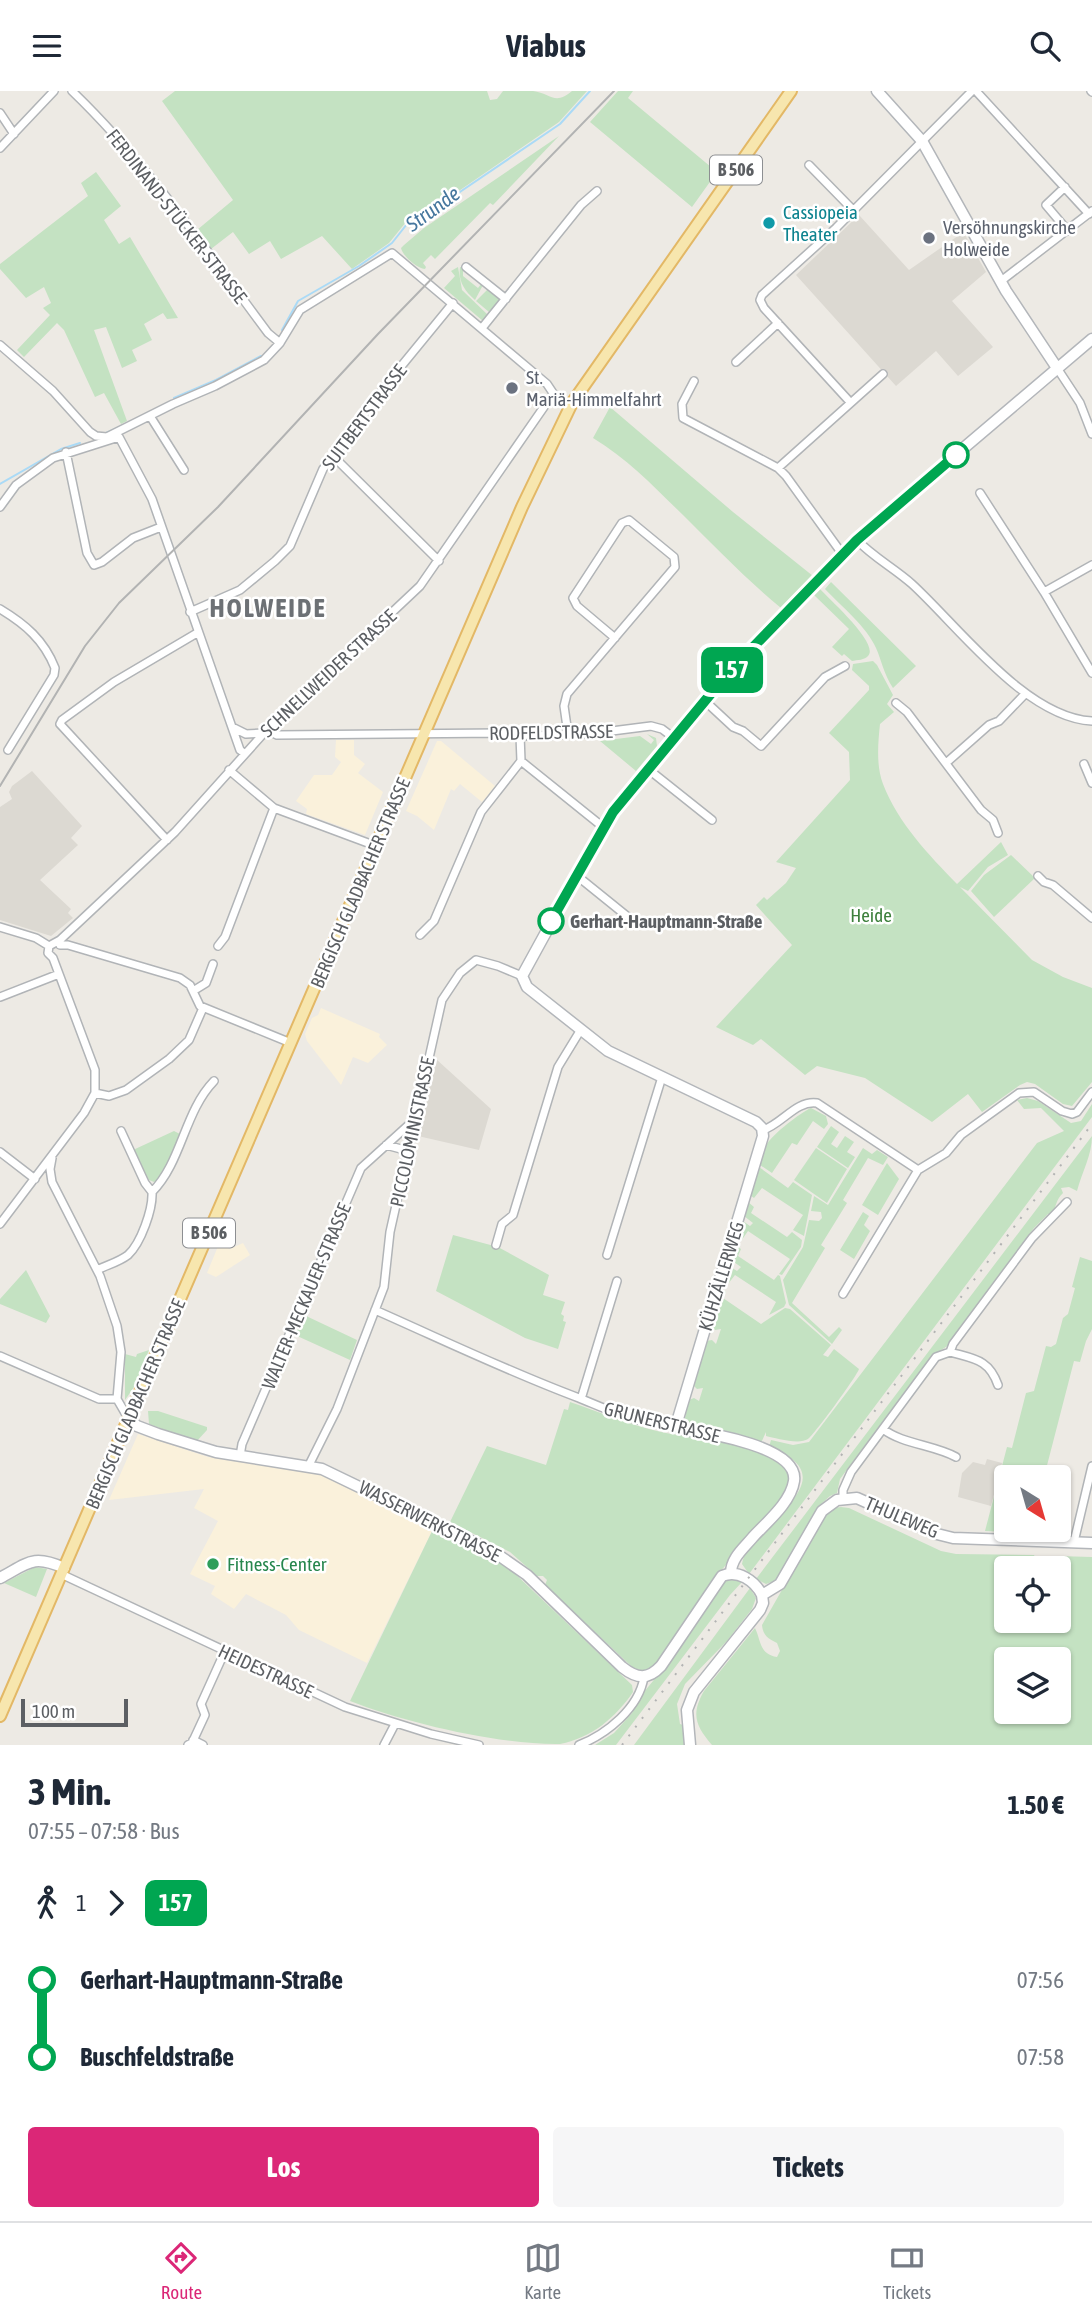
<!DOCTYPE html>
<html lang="de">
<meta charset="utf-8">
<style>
body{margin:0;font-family:"Asap Condensed",sans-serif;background:#f6f6f7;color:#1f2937;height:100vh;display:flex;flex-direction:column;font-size:26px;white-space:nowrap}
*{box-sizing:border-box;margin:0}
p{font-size:23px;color:#747a83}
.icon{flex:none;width:38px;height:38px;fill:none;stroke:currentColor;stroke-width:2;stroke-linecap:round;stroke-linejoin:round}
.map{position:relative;height:1654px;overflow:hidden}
.drawer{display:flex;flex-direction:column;background:#fff;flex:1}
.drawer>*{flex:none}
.badge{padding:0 14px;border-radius:10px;font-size:24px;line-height:46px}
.needle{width:46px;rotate:143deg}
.tools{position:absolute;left:994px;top:1374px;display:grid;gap:14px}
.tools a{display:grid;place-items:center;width:77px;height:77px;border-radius:7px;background:#fff;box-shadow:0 2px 5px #0004;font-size:35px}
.scale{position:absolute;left:21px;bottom:18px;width:107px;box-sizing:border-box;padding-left:7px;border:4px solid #5c5f63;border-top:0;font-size:19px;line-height:24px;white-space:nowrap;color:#5c5f63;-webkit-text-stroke:5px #fff;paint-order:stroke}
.map>.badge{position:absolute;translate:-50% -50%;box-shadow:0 0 0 4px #fff}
.legs{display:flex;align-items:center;gap:10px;height:77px;padding:0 28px;font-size:23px}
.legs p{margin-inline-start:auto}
.summary{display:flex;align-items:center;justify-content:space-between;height:119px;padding:0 28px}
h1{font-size:38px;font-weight:700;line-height:52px}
.button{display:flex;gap:14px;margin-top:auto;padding:14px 28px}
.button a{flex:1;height:80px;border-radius:7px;background:#db2777;color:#fff;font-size:28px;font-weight:700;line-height:80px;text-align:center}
.button a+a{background:#f6f6f7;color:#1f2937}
ul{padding:0 28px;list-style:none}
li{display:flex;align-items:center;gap:24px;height:77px;font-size:26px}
li i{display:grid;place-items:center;width:10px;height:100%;margin:0 9px;background:currentColor}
li i::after{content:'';width:18px;height:18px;margin:-9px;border:5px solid;border-radius:50%;background:#fff}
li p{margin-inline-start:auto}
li:first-child i{background:linear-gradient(#0000 50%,currentColor 0)}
li:last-child i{background:linear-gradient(currentColor 50%,#0000 0)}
header{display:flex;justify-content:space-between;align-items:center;height:91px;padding:0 28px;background:#fff;font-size:32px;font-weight:700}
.dock{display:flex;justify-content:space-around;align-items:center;height:98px;border-top:2px solid #e0e1e3;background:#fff;font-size:19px;color:#747a83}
.dock a{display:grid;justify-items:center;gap:4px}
.dock .current{color:#db2777}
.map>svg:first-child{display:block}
.commercial{fill:#faf1db}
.education{fill:#dcd9d2}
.green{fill:#c4e2c2;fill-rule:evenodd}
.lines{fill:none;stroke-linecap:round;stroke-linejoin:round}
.stream{stroke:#aadaf6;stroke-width:2}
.street-casing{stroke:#b1b4b7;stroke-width:10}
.secondary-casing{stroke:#b3b6ba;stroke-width:13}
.primary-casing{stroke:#e3b866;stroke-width:14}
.street{stroke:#fff;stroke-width:7}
.secondary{stroke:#fff;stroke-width:10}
.primary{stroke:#f7e6ae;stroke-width:10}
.tram{stroke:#b2b3b3;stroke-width:2}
.rail{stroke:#b2b3b3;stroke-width:2;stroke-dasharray:2 9;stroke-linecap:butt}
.line-1-casing{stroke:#fff;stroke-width:16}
.line-1{stroke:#00a651;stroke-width:10}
.culture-dot{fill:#0f9aa8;stroke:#fff;stroke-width:2.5}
.worship-dot{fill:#6b7280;stroke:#fff;stroke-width:2.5}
.stop-1-dot{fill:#fff;stroke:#00a651;stroke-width:3.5}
.leisure-dot{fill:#2e9e5b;stroke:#fff;stroke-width:2.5}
.labels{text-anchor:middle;stroke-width:5;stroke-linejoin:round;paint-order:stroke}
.shield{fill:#fff;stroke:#8d8f92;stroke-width:2}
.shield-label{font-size:18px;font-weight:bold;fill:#5c5f63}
.culture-label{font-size:19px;fill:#0d838f;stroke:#fff;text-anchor:start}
.street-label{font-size:19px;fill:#5c5f63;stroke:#fff}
.worship-label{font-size:19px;fill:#5b616d;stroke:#fff;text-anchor:start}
.park-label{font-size:19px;fill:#3e803d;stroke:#fff}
.stop-label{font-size:19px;font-weight:bold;fill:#5c5f63;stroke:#fff;text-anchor:start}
.leisure-label{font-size:19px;fill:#27864d;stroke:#fff;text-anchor:start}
.water-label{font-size:21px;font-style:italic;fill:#46779e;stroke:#fff}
.district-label{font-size:26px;font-weight:bold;letter-spacing:2px;fill:#6d7175;stroke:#fff}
</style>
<header><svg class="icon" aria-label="menu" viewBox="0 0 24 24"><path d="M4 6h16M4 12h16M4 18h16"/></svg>Viabus<svg class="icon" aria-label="search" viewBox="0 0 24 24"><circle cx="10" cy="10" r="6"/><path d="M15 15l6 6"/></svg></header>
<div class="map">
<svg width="1092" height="1654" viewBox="0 0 1092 1654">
<rect width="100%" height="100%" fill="#edeae4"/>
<!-- commercial -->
<path class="commercial" d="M336,649h18v15l11,9 -7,9 25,19 -18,43 -59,-21 1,-5 -11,-8 18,-26h18l9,-13 -6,-5z
M437,650h4l54,45 -13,16 -22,-18 -6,7 -3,-2 -17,41 -17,-14 -11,-5z
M321,917l59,26 -1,3 8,8 -19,18 -15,-6 -12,28 -34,-44 -2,-7 7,-16 6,-3z
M243,1152l7,12 -34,22 -9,-4 12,-29 11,5z
M138,1343l70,23 113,17 113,53 -67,136 -68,-33 -13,-15 -40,-21 -12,15 -23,-15 4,-8 -25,-12 28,-53 -24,-13 10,-19 -95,11z"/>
<!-- education -->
<path class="education" d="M859,124l50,55 56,-39v4l21,37 -34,29 41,46 -35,29 -22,-25 -40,35 -100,-111z
M32,680l50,55 -11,12 7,7 -38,35 31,29 -3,4 5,5 -22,18 -51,-16v-113l12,-8 -3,-7 3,-6z
M436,968l55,50 -12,41 -61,-14z
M987,1368l15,4 -11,43 -33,-9 4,-24 11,-11 12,3z"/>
<!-- green -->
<path class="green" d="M175,0h312l3,9 7,-1 6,-8c10,0 21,0 30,0 17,2 22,15 39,0h15l-28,31 -109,75 -16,7 -13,15 -15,3 -17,21 -37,26 -30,-33 -41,23 -11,-18 -21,13 -16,-22 -22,17 -14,-19 36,-30 -71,-99z
M618,0h15l-5,7 89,74 -25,35 -102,-85z
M559,45l-66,69 -3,-2 -55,56 -4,-4 -8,8 3,4 -1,2c-9,-1 -22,-13 -24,-21l3,-3 20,-17z
M96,81l25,34 -17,14 15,24 11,-7 48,81 -11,1 -4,-6 -19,11 8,16 -20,10 5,11 -15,7 -16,-41 -12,3 33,91 -6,3 -17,-31 -9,4 -31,-67 -7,-7 -33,34 -7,-7 33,-35 -7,-7 8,-5 -7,-16 -18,11 -26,-29v-5l88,-68 -7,-13z
M458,176l4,23 26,25 -5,6 -39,-33 11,-12 -4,-5z
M460,176l3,1v8l15,12 4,-5 17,13 1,3 -11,13 -13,-11 12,-12 -5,-4 -8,15c-11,-10 -17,-19 -15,-33z
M610,316l123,105 80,64 -32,32c-35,-29 -66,-61 -98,-93 -29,-28 -55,-56 -90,-77z
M831,491l85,84 -23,22c-9,-13 -12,-29 -17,-40 -9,-21 -35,-42 -51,-59z
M820,498c9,10 60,55 48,67 -3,4 -11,4 -16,5l-8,-7 -2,2 -10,-9 17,-18 -35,-34z
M873,570l4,4 16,30 -6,9 7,8 -14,12c-2,19 -4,42 3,60 15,39 46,71 74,100l44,-42 7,13 -20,12 -20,24 -8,-4 72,73 31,17 29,11v94l-20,24 -9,-2 -28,-20 -8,-2 -7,3 -38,27 -14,-18 -36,28 -67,-44 -48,-12 -12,9 -44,-36 -8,6 -37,-18 76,-82 -36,-40 8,-8 3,3 19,-17 10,-15 -20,-6 74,-82 -1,-28 -20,-19 40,-43v-4l-17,-16 1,-6z
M647,643l9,4 1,8 -21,25 -36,-30 40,-5 11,8 3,-4z
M1011,764l24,23 -41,39 -23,-26 13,-16z
M1027,1007l11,3 33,22 10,-2 11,-17v13l-343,457 -7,-10c6,-40 114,-84 27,-117l2,-7 22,5 16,-3 228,-299 27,-12 -23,-23 -17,1 -7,-9z
M811,1017l15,8 2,8 -4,5 -11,-8 -16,24 -5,-2 -20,30 -12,-8c2,-7 3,-15 7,-21 7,-11 33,-31 44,-36z
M831,1035l8,6 -8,12 6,4 8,-12 9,6 -7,10 8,5 -7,11 -31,-21z
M174,1040l6,3 -19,44 -7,4 -5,-2 -16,-30z
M1092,1045c0,19 -10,36 -15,55l-8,-4 -8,1 2,5c-7,6 -7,15 -12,23l-3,-2 -14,14 -84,113 2,2 -20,13 -92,123 -3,14 -7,3 -10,9 -43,75 -11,4 -10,-5z
M816,1057l31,21 -20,34 -33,-23z
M863,1057l9,6 5,-4 11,7 -5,8 -15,-7 -25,42 4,3 -26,42 4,3 -33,55 37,34 10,-10 3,3 -10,14 -43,-39 -6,-25 20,-33 6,-27 10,1 3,-3 -1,-6 -10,-1 3,-15 14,9z
M887,1072l12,16 -21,36 -16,-10z
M759,1076l29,21 5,-6 19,13 -8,41 -11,-6 10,-15 -41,-27 -8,10 -4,-3z
M748,1111l6,5 -3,6 36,24 5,-5 10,8 -1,7 -19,28 -3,-1 11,-15 -42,-28 -7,10 -4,-2 6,-18 7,5 3,-3 -9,-7z
M863,1121l6,4 -5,9 6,6 -16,28 -14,-9z
M453,1144l45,12 51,28 -6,20 22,7 -4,12 3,2 -1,5 3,1 -8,27 -33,-11 -89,-47z
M735,1154l6,4 -3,7 36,24 4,-5 2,1 6,27 -2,4 -15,8 7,-13 -41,-27 -7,9 -4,-2 5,-16 8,5 4,-4 -10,-7z
M1080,1166l12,4v68l-6,12 -6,21 -6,-1 -30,116h-38v52l24,1 -1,3 -44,-2 22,-84 5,1 14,-55 8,-2 12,-45 5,1 5,-3 7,-26 5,-4 7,-26 -3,-1z
M26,1179l24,46 -4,7 -46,-19v-5z
M722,1198l4,3 -3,6 38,26 24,-16 5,1 41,36 -8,10 5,2 6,-8 25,20c-2,7 -45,66 -51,70 -9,6 -33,-1 -42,-3v-4l-5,11 -27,-9 -50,-12 5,-22 5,-2 5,3 4,-13 -6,1 -4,-4 13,-44 6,-1 4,4 5,-15 -6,1 -4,-3z
M304,1224l53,25 -7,20 -55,-25z
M149,1259l-15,37 -9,13v-46l11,3 1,-3z
M570,1311c29,10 58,22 87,29 42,10 94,7 129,35l4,12 -7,17 -13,18 -62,73 -48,75c-9,9 -16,12 -28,6l-87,-82 2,-5 -4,-4h-6l-27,-24 -60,-30 37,-76 59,19 18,-56 4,1z
M148,1320h10l49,16v3l-11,12 -47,-18z
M841,1416l8,1 92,43 15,3 78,1 4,8 16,1 3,-8 35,1v188h-380c-17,-20 -21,-31 -8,-54l51,-63c6,12 4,26 22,29l3,-6 -3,-8c-8,-4 -14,-7 -15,-18l62,-109 9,-8zM1006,1477h53v53h-53zM1006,1568h53v52h-53z
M434,1436l73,39 125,119 1,7c-17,25 -41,46 -73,52 -60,1 -154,-21 -210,-43z
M35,1476l12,2 -11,28 -32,-14z
M730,1488l12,3 -12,13 -114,150h-21l19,-12 18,-20 7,-15 28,-34 53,-79z
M750,1497l6,10 -4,11 -25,32 -42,43 -8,20 3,20 3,1 2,20h-51z"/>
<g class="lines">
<!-- stream -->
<path class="stream" d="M282,239l16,-29 61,-35 33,-23 15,-19 13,-3 15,-16 16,-7 109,-74 30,-33
M174,307l42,-18 45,-24
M104,343l22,-10
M0,393l61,-35 19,-6"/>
<!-- street casing -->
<g class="street-casing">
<path id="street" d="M72,0c75,72 134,159 196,242l12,10
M976,0l113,123
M1091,0l1,1
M0,22l14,21
M0,57l54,-57
M809,74l44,45
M1065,96l-19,18 22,26
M466,176l40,32
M1001,190l91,-70
M482,237l99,-123 16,-14
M0,254l53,46 37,41 6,4 11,1 66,-33 42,-18 49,-26 16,-17 20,-33 92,-57 155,131 8,12
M736,271l42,-39
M1057,277l23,35 12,31
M694,290l-12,23 1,14 95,50 8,8 57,79
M850,311l-86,-94 -4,-8 2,-5 74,-67 136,-137
M150,325l34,54
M66,361l21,101 7,12 8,-3 31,-24 28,-11
M333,365l106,105
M778,377l105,-94
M980,402l64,99 48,81
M0,416l16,-22 37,-27 66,-21 33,62 88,251 4,3
M857,449c16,17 37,28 55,44 47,43 114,134 180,137
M1044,501l48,-27
M0,518c25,15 44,31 55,59l-1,7 -46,75
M190,521l50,-22 35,-29 15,-15 33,-77 71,-94 59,-72
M705,610l28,26 10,4 18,15 64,-69 20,-11
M896,612l11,9 74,98 12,10 5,13
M232,636l14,7 17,-1
M267,639l10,5 223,-2 35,3 61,-3 55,-7 11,3 12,9
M568,643l-4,-28 3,-12 108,-127 -1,-10 -45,-37 -7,3 -49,75 4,8 38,32
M521,670l82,66
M946,672l43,-38 10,-4 26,-27
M1084,673l8,19
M648,678l64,51
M229,679l45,38 102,38
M167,749l-107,-116 2,-4 52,-38 83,-49
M576,784l52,42
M1038,785l6,6 9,3 39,33
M0,836l36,11 13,8
M420,844l14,-14 47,-109 40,-51 -1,-26
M60,854h8l112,33 10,7 10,21 91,37
M218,855l7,-9 49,-129
M193,900l13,-8 7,-19
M0,906l59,-23
M95,1002l14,3 17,-6 43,-31 20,-19 14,-32
M763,1039c19,-6 33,-30 54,-27l101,67 28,-17 15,-18 58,-42 15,-1 28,19 10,3 5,-2 15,-20
M121,1040l24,52 7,9
M386,1054l15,4 6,9
M0,1061l35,27
M52,1067l-2,11 2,13 48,94 17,50 4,26 -4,47 11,19
M0,1133l84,-111 11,-20v-23l-42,-112 -5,-5 1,-7 11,-6 115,-108 89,-99 156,-147 126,-182 9,-8
M496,1154l6,-21 11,-9 45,-148 22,-36
M607,1164l55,-178
M97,1179c10,-5 22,-8 31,-15 13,-12 25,-46 24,-63 30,-30 32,-80 62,-111
M843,1203l75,-124
M375,1219c68,30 134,62 204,88 30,12 65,30 98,24
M950,1261c24,7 39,7 48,33
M0,1265l99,43h18
M581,1308l36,-118
M883,1338c19,15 51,16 73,28
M240,1365l2,-12 119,-276 53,-48
M309,1374l28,-56 47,-122 6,-55 52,-232 18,-27 16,-13 22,6 24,10
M843,1407v-8l8,-18 85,-115 14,-5 3,-8 79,-106 35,-36
M1074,1451l18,-76
M61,1483l284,133 86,27 48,11
M193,1649l10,5
M188,1654l4,-2 13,-28 -4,-11 24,-53
M384,1654l11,-21
M579,1654c28,-11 60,-37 65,-68"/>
</g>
<!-- secondary casing -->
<g class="secondary-casing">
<path id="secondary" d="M877,0l45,50 84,150 51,77
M128,1327l9,8 21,8 58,18 106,17 172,83 33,23 95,92c15,12 26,13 39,-1l61,-90c16,-7 33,5 40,19
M731,1482c0,-15 13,-25 22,-36 14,-15 38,-35 41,-56 5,-34 -85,-48 -109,-51l-6,-3 -2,-5 86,-286 -1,-8 -6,-6 -148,-71 -81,-64 -5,-11 86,-157 120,-146 138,-142 226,-192
M0,1487c28,-15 33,-24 64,-10
M762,1504l18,-11 42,-73 15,-11 20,-2 80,36 16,4 139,5
M690,1654l-3,-35 7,-18 66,-82 3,-7 -1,-8"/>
</g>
<!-- primary casing -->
<g class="primary-casing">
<path id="primary" d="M0,1625l522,-1209 50,-104 219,-312"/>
</g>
<!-- street -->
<use href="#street" class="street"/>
<!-- secondary -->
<use href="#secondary" class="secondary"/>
<!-- primary -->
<use href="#primary" class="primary"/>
<!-- tram -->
<path class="tram" d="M0,695l85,-140 34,-43 99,-96 160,-173 236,-243"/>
<!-- rail -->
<path class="rail" d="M622,1654l470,-621"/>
</g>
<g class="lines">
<!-- line-1 casing -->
<g class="line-1-casing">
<path id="line-1" d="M551,830l62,-109 115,-139 129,-133 99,-85"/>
</g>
<!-- line-1 -->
<use href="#line-1" class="line-1"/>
</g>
<!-- markers -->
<circle class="culture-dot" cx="769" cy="132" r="7"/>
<g class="worship-dot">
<circle cx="929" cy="147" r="7"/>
<circle cx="512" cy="297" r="7"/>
</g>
<g class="stop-1-dot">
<circle cx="956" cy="364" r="12"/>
<circle cx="551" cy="830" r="12"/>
</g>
<circle class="leisure-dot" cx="213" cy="1473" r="7"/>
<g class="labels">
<!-- shield labels -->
<g class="shield">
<rect x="710" y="64.5" width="52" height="29" rx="5"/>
<rect x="183" y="1127.5" width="52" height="29" rx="5"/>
</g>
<g class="shield-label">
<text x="736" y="85">B 506</text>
<text x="209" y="1148">B 506</text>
</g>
<!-- culture labels -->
<g class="culture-label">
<text x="783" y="128">Cassiopeia<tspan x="783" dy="22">Theater</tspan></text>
</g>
<!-- street labels -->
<g class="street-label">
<text transform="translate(177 125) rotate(52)" y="7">FERDINAND-STÜCKER-STRASSE</text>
<text transform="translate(364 326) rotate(-53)" y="7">SUITBERTSTRASSE</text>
<text transform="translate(328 582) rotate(-43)" y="7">SCHNELLWEIDER STRASSE</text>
<text transform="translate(551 641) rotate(-1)" y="7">RODFELDSTRASSE</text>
<text transform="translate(360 792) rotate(-67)" y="7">BERGISCH GLADBACHER STRASSE</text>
<text transform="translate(412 1041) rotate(-78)" y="7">PICCOLOMINISTRASSE</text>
<text transform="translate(721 1185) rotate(-73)" y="7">KÜHZÄLLERWEG</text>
<text transform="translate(306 1205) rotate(-67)" y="7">WALTER-MECKAUER-STRASSE</text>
<text transform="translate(135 1313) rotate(-67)" y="7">BERGISCH GLADBACHER STRASSE</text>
<text transform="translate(662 1331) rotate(14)" y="7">GRUNERSTRASSE</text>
<text transform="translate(902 1426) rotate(23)" y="7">THULEWEG</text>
<text transform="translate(430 1430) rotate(27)" y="7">WASSERWERKSTRASSE</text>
<text transform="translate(266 1580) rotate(25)" y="7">HEIDESTRASSE</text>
</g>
<!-- worship labels -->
<g class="worship-label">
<text x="943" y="143">Versöhnungskirche<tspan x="943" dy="22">Holweide</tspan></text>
<text x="526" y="293">St.<tspan x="526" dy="22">Mariä-Himmelfahrt</tspan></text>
</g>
<!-- park labels -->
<g class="park-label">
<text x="871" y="831">Heide</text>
</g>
<!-- stop labels -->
<g class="stop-label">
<text x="570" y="837">Gerhart-Hauptmann-Straße</text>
</g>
<!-- leisure labels -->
<g class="leisure-label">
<text x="227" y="1480">Fitness-Center</text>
</g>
<!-- water labels -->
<g class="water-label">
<text transform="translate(433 118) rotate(-36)" y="7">Strunde</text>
</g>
<!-- district labels -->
<g class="district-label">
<text x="268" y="526">HOLWEIDE</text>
</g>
</g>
</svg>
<div class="tools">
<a><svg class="needle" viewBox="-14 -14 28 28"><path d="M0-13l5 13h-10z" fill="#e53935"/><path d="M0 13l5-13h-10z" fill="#747a83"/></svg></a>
<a><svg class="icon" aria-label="locate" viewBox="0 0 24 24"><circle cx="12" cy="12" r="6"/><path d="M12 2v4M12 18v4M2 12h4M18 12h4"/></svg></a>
<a><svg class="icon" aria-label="layers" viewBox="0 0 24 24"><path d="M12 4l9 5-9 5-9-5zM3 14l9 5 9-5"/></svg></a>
</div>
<div class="scale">100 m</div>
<b class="badge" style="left:732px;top:579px;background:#00a651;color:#fff">157</b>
</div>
<section class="drawer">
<div class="summary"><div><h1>3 Min.</h1><p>07:55 – 07:58 · Bus</p></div><b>1.50 €</b></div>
<div class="legs"><svg class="icon" aria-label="walk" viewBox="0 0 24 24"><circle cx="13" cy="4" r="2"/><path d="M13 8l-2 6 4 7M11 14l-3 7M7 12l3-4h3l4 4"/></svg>1<svg class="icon" aria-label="forward" viewBox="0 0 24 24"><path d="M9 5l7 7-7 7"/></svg><b class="badge" style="background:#00a651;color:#fff">157</b></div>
<ul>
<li><i style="color:#00a651"></i><b>Gerhart-Hauptmann-Straße</b><p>07:56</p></li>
<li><i style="color:#00a651"></i><b>Buschfeldstraße</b><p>07:58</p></li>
</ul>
<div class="button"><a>Los</a><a>Tickets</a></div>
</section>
<nav class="dock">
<a class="current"><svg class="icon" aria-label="directions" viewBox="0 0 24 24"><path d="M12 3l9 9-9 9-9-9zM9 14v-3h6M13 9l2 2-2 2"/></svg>Route</a>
<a><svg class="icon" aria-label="map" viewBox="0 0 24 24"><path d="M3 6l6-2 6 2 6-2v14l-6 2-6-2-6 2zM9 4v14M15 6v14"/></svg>Karte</a>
<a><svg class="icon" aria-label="tickets" viewBox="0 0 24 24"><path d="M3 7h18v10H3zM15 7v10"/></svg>Tickets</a>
</nav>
